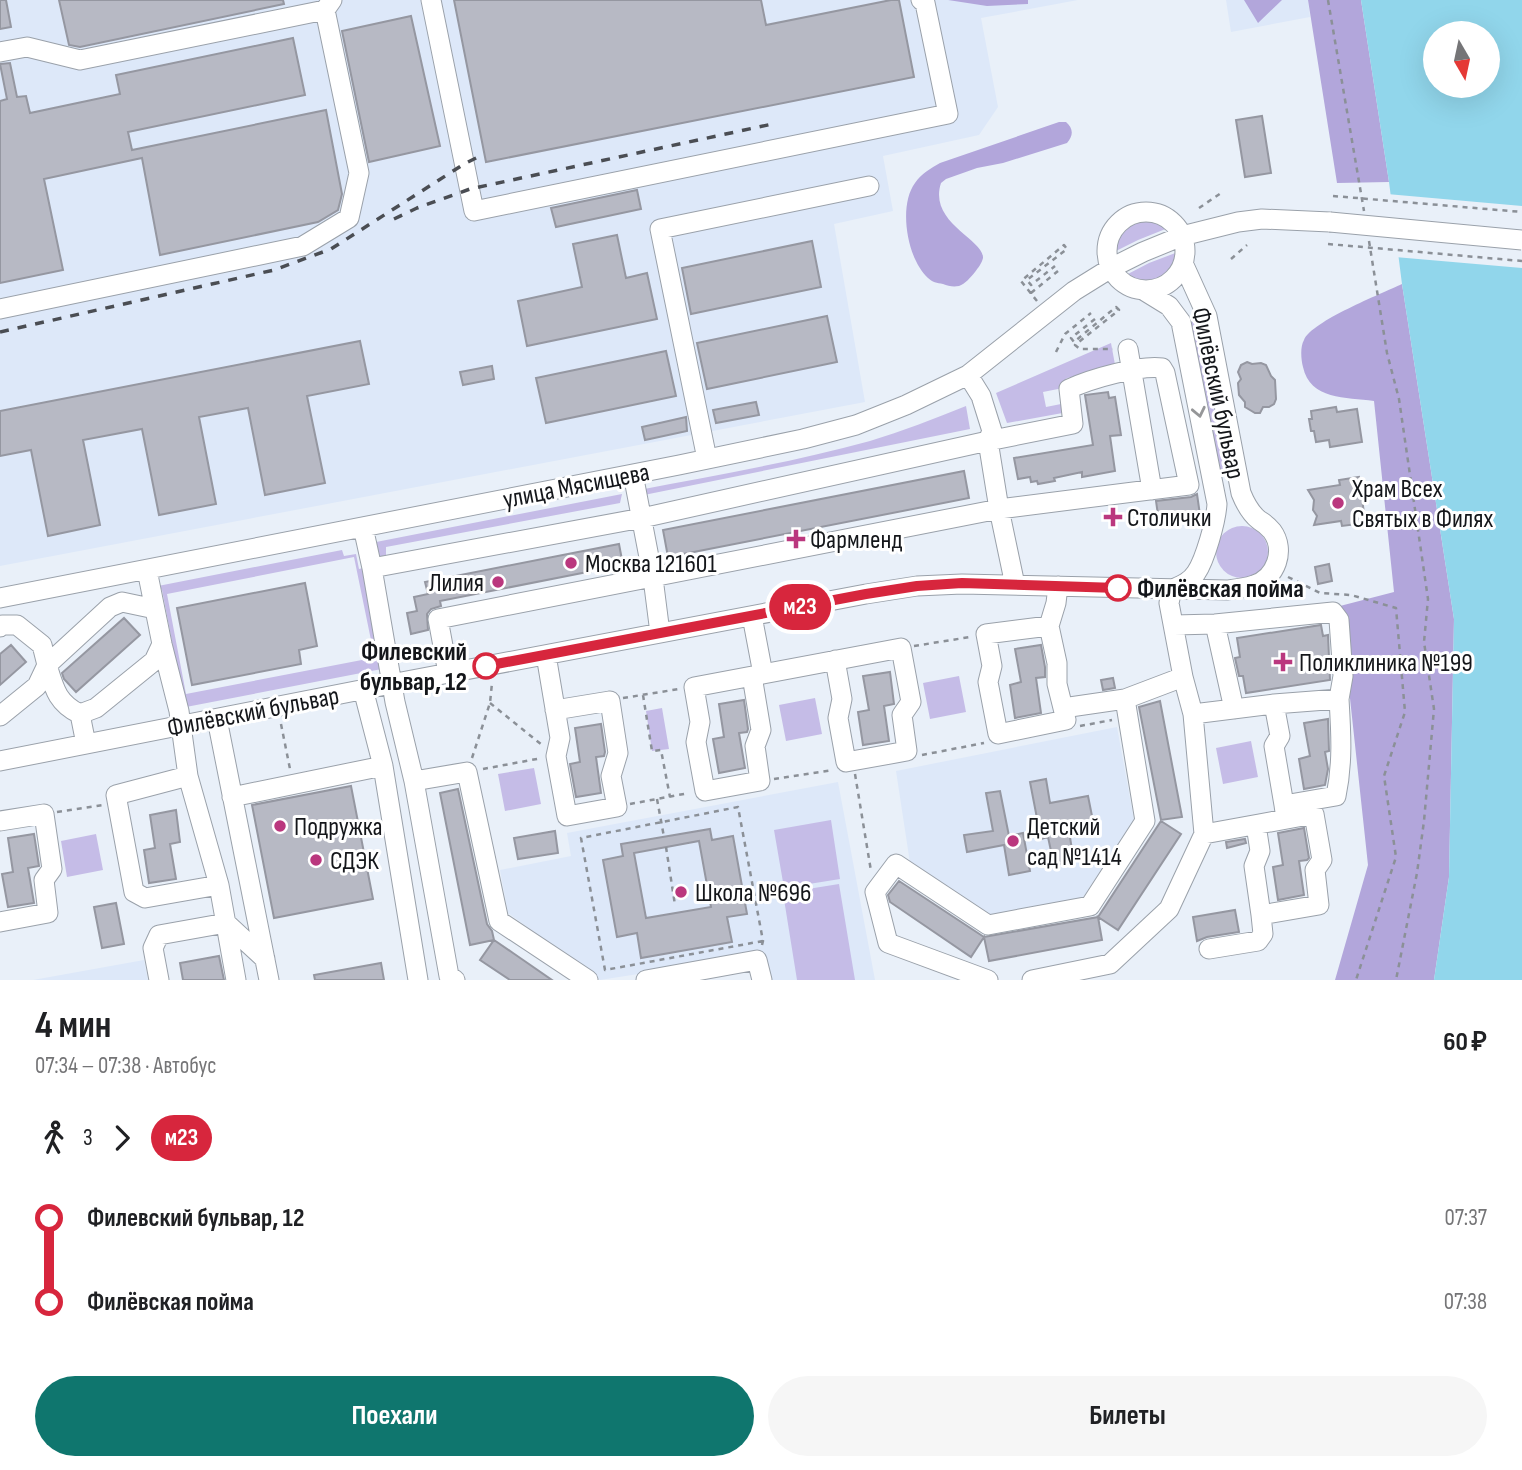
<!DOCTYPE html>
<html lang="ru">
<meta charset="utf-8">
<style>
body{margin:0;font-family:"Sofia Sans Condensed",sans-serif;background:#f6f6f6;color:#202124;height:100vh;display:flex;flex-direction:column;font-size:26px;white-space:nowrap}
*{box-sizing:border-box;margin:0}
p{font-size:23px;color:#757577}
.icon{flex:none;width:38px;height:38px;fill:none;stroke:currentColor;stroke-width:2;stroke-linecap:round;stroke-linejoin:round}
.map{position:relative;height:980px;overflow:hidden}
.details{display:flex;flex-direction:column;background:#fff;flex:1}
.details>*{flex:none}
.badge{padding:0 14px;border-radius:23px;font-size:24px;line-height:46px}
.needle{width:46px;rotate:171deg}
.buttons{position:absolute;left:1423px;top:21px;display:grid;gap:14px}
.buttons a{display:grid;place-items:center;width:77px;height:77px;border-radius:50%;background:#fff;box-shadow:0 7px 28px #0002;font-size:35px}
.map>.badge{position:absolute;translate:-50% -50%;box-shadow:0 0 0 4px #fff}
.legs{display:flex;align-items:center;gap:10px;height:77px;padding:0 35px;font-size:23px}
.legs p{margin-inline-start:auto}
.head{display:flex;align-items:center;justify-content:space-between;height:119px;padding:0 35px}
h1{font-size:38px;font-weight:700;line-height:52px}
.button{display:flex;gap:14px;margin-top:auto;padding:14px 35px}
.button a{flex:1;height:80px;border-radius:42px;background:#0f766e;color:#fff;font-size:28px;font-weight:700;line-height:80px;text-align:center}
.button a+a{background:#f6f6f6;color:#202124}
ul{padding:0 35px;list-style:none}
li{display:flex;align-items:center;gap:24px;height:84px;font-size:26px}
li i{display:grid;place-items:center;width:10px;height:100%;margin:0 9px;background:currentColor}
li i::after{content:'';width:18px;height:18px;margin:-9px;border:5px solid;border-radius:50%;background:#fff}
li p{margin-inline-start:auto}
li:first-child i{background:linear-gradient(#0000 50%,currentColor 0)}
li:last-child i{background:linear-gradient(currentColor 50%,#0000 0)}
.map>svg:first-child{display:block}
.built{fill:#dde8f9}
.green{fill:#c5bce7}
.forest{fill:#b2a6db}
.water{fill:#91d6eb;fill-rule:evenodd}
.pier{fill:#e9f0f9}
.building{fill:#b7b9c4;stroke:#9597a1;stroke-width:2;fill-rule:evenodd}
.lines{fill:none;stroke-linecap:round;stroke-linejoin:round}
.minor-casing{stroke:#9aa1aa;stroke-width:21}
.path{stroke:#8b9097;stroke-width:2.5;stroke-dasharray:5 5;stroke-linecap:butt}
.minor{stroke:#fff;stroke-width:19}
.rail{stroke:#4a4d53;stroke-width:3.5;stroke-dasharray:9 9;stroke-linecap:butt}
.minor-bridge-casing{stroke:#9aa1aa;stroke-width:21;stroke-linecap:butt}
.path-bridge{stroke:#8b9097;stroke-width:2.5;stroke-dasharray:5 5;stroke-linecap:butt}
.minor-bridge{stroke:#fff;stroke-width:19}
.oneway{stroke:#959698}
.line-1-casing{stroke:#fff;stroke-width:16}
.line-1{stroke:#d7263d;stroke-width:10}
.poi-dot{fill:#ba377e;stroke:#fff;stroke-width:2.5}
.stop-1-dot{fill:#fff;stroke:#d7263d;stroke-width:3.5}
.labels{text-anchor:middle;stroke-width:6;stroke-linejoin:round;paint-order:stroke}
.street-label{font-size:26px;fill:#14161a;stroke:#fff}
.poi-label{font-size:26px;fill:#14161a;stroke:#fff;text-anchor:start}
.stop-label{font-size:26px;font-weight:bold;fill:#14161a;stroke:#fff;text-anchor:start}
</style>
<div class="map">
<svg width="1522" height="980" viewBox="0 0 1522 980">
<rect width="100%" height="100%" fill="#e9f0f9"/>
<!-- built -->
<path class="built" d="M0,0h1078l-97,18 17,89 -19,28 -96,21 10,55 -59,13 31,178 -865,164z
M1226,0h82l2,17 -79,15z
M1117,727l17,93 -54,82 -91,16 -79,-55 -14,-92z
M838,782l37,198h-104l-6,-26 -165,26 -92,-67 -8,-43 71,-14 -4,-23z
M144,960l4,20h-115z"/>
<!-- green -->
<path class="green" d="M1142,219c10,1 17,3 26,9l-30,12 -24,12c1,-18 11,-27 28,-33z
M1178,252c-3,26 -30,39 -52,23l23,-12z
M1196,321l31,155 -8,1 -31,-154z
M1111,343l5,27 -49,8 -5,5 1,5 -20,4 3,15 20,-4 2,9 -61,11 -11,-30z
M966,406l4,23 -326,66 -5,-5c77,-15 155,-28 231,-49 32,-10 64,-22 96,-35z
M622,494l-2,9 -234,44v8l-7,2 -8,-14z
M1216 552a26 26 0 1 1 52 0a26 26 0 1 1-52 0Z
M342,550l2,6 12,-2 3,15 4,-1 15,76 -6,1 -18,-88 -187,37 19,100 181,-35 -1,-5 15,-3 6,17 -201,39 -2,-3 -22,-114 -4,-4z
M959,676l7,36 -36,7 -7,-36z
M815,698l7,36 -36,7 -7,-36z
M662,708l7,41 -17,2 -6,-40z
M1251,741l7,36 -35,7 -7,-36z
M534,768l7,36 -36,7 -7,-37z
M831,820l9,59 -56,9 -10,-58z
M96,834l7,36 -36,7 -6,-36z
M839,884l16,96h-58l-14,-87z"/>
<!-- forest -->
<path class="forest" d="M948,0h80v4l-41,2z
M1244,0h38l-24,23z
M1308,0h53l28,182 -52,1z
M1059,122h7c7,6 8,13 1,21l-64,20 -26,5 -31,11 -5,4c-13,40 43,56 42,75 -1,5 -5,10 -8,14 -4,5 -10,12 -16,14 -6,1 -11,0 -16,-2 -6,-1 -11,-2 -15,-6 -21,-19 -30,-72 -13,-95 6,-9 16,-15 25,-20z
M1402,284l52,335 -5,258 -15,103h-99l33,-115 -28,-259 54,-14 -20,-191c-28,-4 -64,-1 -71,-34 -2,-8 -3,-20 1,-27 8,-19 77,-46 98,-56z"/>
<!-- water -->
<path class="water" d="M1361,0h161v980h-88l15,-103 5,-258 -52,-335 -13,-102zM1435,33h53v53h-53z"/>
<!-- pier -->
<path class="pier" d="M1387,194l135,12v62l-127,-11z"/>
<!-- building -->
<path class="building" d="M0,0h6l5,27 -11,2z
M59,0h224l1,4 -204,43 -11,-2z
M454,0h307l5,25 125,-25h8l15,77 -428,85z
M411,16l29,130 -71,16 -27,-131z
M293,38l12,57 -177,37 4,18 194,-40 16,84 -4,16 -20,12 -158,33 -18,-97 -98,21 19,91 -63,13v-182l7,-2 -7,-35 10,-1 7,34 9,-1 4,17 90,-19 -4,-19z
M1262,116l9,57 -26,4 -9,-57z
M637,190l4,19 -85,18 -5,-19z
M617,235l9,43 21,-5 10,46 -130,27 -9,-45 64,-14 -9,-43z
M812,241l9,46 -130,27 -9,-46z
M827,316l10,46 -130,27 -10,-46z
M360,341l9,43 -62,12 18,87 -60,12 -17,-87 -49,9 17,87 -57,11 -17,-86 -59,11 17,85 -52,11 -17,-86 -31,6v-45z
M666,351l10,45 -130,27 -10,-45z
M1247,362l5,2 9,-1 5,2 5,11 4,4 1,19 -2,5 -5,3h-6l-3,6h-5l-10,-6v-5l-6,-7 -1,-12 3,-4 -3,-7 3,-7z
M492,366l2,13 -31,6 -3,-13z
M1108,392l1,6 6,-1 6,38 -11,1 5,35 -33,6v-5l-28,6 1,3 -17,3 -1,-3 -6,1 -1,-5 -12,2 -4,-21 79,-13 -8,-50z
M756,402l3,13 -43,8 -3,-13z
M1336,407l1,5 20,-3 5,33 -32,5 -1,-7 -13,2 -2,-11h-3l-2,-12h3l-1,-8z
M686,417l1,14 -42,9 -3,-13z
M964,471l5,27 -301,59 -5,-27z
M1359,477l5,36 -7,2 1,9 -16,2 -1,-5 -27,4 3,-9 -4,-6 1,-10 -6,-10 32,-5 -1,-5z
M1197,494l3,21 -41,7 -3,-21 35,-4z
M619,544l4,21 -183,36 1,5 -10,3 -4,5 1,16 -17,4 -4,-21 10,-2 -3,-14 14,-3 -3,-12z
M1329,564l3,17 -14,3 -3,-17z
M305,583l12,63 -18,4 2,14 -109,21 -15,-77z
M124,618l16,17 -64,57 -12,-13 -2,-6z
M1321,625l2,11 5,-1 2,45 -84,13 -3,-17h-4l-4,-18 5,-1 -3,-19z
M11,645l15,17 -26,23v-31z
M1041,645l4,22v10l-9,1 5,35 -26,5 -5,-33 11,-3 -6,-33z
M890,672l4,32 -10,2 5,35 -26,4 -5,-33 11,-2 -6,-34z
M1113,678l2,10 -12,2 -2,-10z
M744,700l4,29 -1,3 -8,1 6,35 -26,5 -6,-34 11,-2 -5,-33z
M1160,701l22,116 -21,3 -22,-113z
M1328,719l1,32 -4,1 3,17 -3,16 -21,4 -5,-30 11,-3 -6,-33z
M601,724l4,28 -1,4 -8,1 5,36 -25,4 -6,-33 10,-2 -5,-34z
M1046,779l4,24 38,-7 5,25 -25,4 6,37 -20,3 -6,-28 -7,2 -11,-57z
M351,786l22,113 -99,19 -22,-113z
M458,789l29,135 5,7 2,9 -24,5 -30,-152z
M1000,791l9,45 14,-3 7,38 -21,4 -5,-30 -37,7 -3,-17 29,-4 -7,-38z
M176,810l4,32 -10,2 6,35 -27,4 -5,-33 11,-2 -5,-33z
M1161,821l20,13 -63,96 -20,-13 4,23 -113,21 -5,-24 -13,20 -81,-55 -2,-7 11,-14 85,56 114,-20z
M1304,828l5,30 -2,2 -8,1 5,34 -26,5 -5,-33 10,-2 -5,-32z
M710,829l2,11 21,-4 14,78 -20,3 5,25 -91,16 -4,-25 -20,4 -14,-77 20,-4 -2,-12zM699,841l12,66 -65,11 -12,-65z
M555,831l3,22 -40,6 -4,-21z
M34,834l5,32 -11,2 6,35 -26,4 -6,-33 11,-2 -5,-34z
M1245,839l1,4 -19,5 -1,-6z
M116,903l8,41 -22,4 -8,-41z
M1235,910l4,22 -32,5 -10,4 -4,-24z
M494,940l19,13 39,27h-42l-30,-20z
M219,956l5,24h-41l-3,-17z
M381,963l3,17h-69l-1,-5z"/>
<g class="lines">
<!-- minor casing -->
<g class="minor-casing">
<path id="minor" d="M431,0l43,211 474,-97 -23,-111 -4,-3
M0,52l27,-5 53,13 245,-50
M1107 251a39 39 0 1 1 78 0a39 39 0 1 1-78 0Z
M1143,290l26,16 12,16 36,182c-1,17 -12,56 -21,69 -6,9 -14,12 -23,16
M0,309l303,-63 46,-28 10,-45 -34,-163 7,-10
M1128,349l24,141
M707,459l-47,-230 209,-43
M633,474l20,104 7,55
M363,527l9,41 23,134 19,79 35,195 6,4
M372,568l270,-50 346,-77 85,-17 -4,-35c21,-10 70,-24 93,-21l3,5 24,112 -190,24 -11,-68 4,-10 -11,-35 -13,-21
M147,570l15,74 17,67 9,65 31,109 17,95
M1058,586l-2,17 -7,23 8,37v21l6,24
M0,598l679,-133 124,-26 53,-14 50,-20 62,-30 106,-84 37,-23 32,-16 39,-16 56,-14 24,-3 68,3
M752,616l11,58 138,-26 10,54 -9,13 5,36 -61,11 -8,-44 4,-19 -7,-39
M1215,624l19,85
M1174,625l41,-1 118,-12 6,8 4,56 -4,23
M1049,626l-63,8 6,32 -4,16 10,52 68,-14 -3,-12 62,-9 58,-22
M0,627l2,-2h15l25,20 5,20 -10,21 -37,30
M546,655l14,83 -4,18 11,60 50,-9 -6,-31 7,-23 -8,-52 -55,9
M448,673l-10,-54 561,-110 16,76
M752,676l9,54 -6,16 5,35 -55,10 -9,-49 4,-20 -6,-35 69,-13
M363,689l20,77 35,214
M1274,704l6,32 -6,10 10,59
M80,714l16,-6 58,-47 8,-17
M1193,714l81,-10 65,-5c2,33 4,64 -3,97l-52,9 2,14
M217,719l52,261
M86,744l-6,-30c-23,-11 -26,-26 -33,-49l63,-58 12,-5 33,7
M0,761l391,-77 475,-90 51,-8 45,-2 265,6c9,-1 19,-2 27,-5 22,-7 32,-35 18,-54 -4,-5 -8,-8 -13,-11 -9,-7 -14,-17 -18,-27l-34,-177 -24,-53
M188,776l-72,19 18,97 11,6 74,-13
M414,781l53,-9 32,149 89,59
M232,797l151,-31
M0,821l44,-7 8,55 -8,11 4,33 -48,9
M1204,834c37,-7 73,-13 110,-20l8,46 -7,10 4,35 -58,10 -7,-49 6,-15 -4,-26
M1209,949l49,-8 5,-7 -2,-19
M159,980l-6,-32 6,-13 67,-12 39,36
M646,980l111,-20 5,20
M988,980l-100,-37 -13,-51 21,-28 92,61 102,-19 55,-85 -20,-122
M1032,980l78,-16 59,-55 35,-75 -11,-120 -10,-37 -14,-74 3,-14"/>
</g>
<!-- path -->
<path class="path" d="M1328,0l36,211
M1199,208l22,-15
M1369,241l18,112 12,46 29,200 -4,43 10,67 -10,112 -7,52 -21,107
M1231,259l16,-14
M1031,293l27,-22
M1037,301l-16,-20 43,-36 3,4 -40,31 4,5 24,-19
M1095,319l-24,19 3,4 42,-35 3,3 -44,35 5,4h33
M1056,352l9,-18 26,-21
M1288,577l32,16 31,2 45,13 9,104 -21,64 12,81 -40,123
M914,646l56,-9
M643,695l9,56 9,-1 9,47
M623,698l56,-9
M490,703l52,42
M281,724l9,45
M1080,726l32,-6
M922,755l62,-12
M472,758l18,-55 2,-20
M483,769l59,-11
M855,774l16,97
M774,779l59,-9
M657,799l7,38
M630,804l59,-11
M57,812l46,-7
M666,847l9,58
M762,945l1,-4 -25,-134 -157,31 24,132 158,-29"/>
<!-- minor -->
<use href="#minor" class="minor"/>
<!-- rail -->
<path class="rail" d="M394,219l23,-11 53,-19 307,-66
M0,332l274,-62 57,-21 133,-85 20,-10"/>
<!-- minor-bridge casing -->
<g class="minor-bridge-casing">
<path id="minor-bridge" d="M1330,222l192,18"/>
</g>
<!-- path-bridge -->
<path class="path-bridge" d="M1333,196l189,16
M1328,244l194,17"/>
<!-- minor-bridge -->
<use href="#minor-bridge" class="minor-bridge"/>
</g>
<!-- one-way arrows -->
<defs><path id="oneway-chevron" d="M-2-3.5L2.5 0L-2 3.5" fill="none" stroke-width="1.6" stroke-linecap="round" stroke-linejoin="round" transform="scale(1.75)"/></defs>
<use class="oneway" href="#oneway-chevron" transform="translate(1199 412) rotate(78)"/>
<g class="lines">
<!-- line-1 casing -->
<g class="line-1-casing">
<path id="line-1" d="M486,666l380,-72 51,-8 45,-3 156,5"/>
</g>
<!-- line-1 -->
<use href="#line-1" class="line-1"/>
</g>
<!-- markers -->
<g class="poi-dot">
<circle cx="1338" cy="503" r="7"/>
<path d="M1109.5 506.5h7v7h7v7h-7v7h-7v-7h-7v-7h7z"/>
<path d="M792.5 528.5h7v7h7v7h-7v7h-7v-7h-7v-7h7z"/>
<circle cx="571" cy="563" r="7"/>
<circle cx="498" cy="582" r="7"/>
<path d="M1279.5 651.5h7v7h7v7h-7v7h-7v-7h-7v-7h7z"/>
<circle cx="280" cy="826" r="7"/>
<circle cx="1013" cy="841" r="7"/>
<circle cx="316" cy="860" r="7"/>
<circle cx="681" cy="892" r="7"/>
</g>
<g class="stop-1-dot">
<circle cx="1118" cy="588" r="12"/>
<circle cx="486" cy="666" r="12"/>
</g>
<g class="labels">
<!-- street labels -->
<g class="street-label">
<text transform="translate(1219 393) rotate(78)" y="9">Филёвский бульвар</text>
<text transform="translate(576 485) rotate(-11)" y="9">улица Мясищева</text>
<text transform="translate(253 711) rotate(-11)" y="9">Филёвский бульвар</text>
</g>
<!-- poi labels -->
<g class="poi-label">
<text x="1352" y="497">Храм Всех<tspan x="1352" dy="30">Святых в Филях</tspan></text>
<text x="1127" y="526">Столички</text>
<text x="810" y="548">Фармленд</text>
<text x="585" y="572">Москва 121601</text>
<text x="484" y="591" text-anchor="end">Лилия</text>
<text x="1299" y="671">Поликлиника №199</text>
<text x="294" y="835">Подружка</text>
<text x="1027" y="835">Детский<tspan x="1027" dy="30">сад №1414</tspan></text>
<text x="330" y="869">СДЭК</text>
<text x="695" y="901">Школа №696</text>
</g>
<!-- stop labels -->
<g class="stop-label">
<text x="1137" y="597">Филёвская пойма</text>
<text x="467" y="660" text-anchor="end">Филевский<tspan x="467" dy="30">бульвар, 12</tspan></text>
</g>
</g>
</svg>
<div class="buttons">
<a><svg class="needle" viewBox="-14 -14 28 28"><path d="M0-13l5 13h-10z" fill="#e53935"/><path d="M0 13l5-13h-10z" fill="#757577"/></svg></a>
</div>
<b class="badge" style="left:800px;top:607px;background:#d7263d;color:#fff">м23</b>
</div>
<section class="details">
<div class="head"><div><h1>4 мин</h1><p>07:34 – 07:38 · Автобус</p></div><b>60 ₽</b></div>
<div class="legs"><svg class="icon" aria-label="walk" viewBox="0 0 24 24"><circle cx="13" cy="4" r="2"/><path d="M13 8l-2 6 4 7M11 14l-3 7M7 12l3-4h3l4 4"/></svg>3<svg class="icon" aria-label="forward" viewBox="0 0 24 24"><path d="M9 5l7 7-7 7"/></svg><b class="badge" style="background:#d7263d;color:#fff">м23</b></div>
<ul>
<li><i style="color:#d7263d"></i><b>Филевский бульвар, 12</b><p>07:37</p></li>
<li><i style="color:#d7263d"></i><b>Филёвская пойма</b><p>07:38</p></li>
</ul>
<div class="button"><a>Поехали</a><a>Билеты</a></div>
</section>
